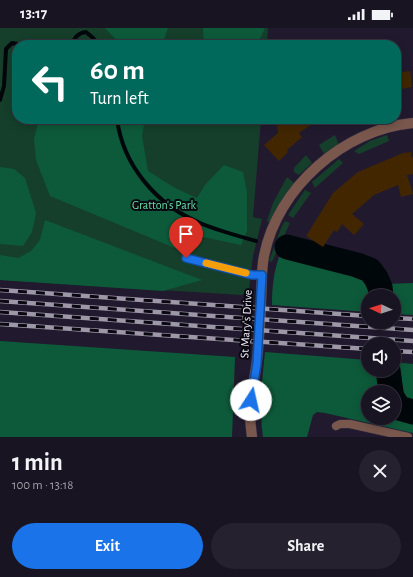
<!DOCTYPE html>
<meta charset="utf-8">
<style>
:root{--surface:#191422;--page:#26212f;--text:#f1f3f6;--muted:#9f9ea5;--line:#373340;--accent:#1a73e8}
body{margin:0;font-family:"Alegreya Sans",sans-serif;background:var(--page);color:var(--text);height:100vh;display:flex;flex-direction:column;font-size:15px;white-space:nowrap}
*{box-sizing:border-box;margin:0}
p{font-size:13px;color:var(--muted)}
.icon{flex:none;width:22px;height:22px;fill:none;stroke:currentColor;stroke-width:2;stroke-linecap:round;stroke-linejoin:round}
.map{position:relative;height:409px;overflow:hidden}
.panel{display:flex;flex-direction:column;background:var(--surface);flex:1}
.panel>*{flex:none}
.top-card{position:absolute;left:12px;top:12px;width:389px;height:84px;border-radius:16px;box-shadow:0 2px 10px #0003,0 0 0 1px var(--line);background:#00695c;color:#fff;overflow:hidden}
.needle{width:26px;rotate:274deg}
.buttons{position:absolute;left:361px;top:261px;display:grid;gap:8px}
.buttons a{display:grid;place-items:center;width:40px;height:40px;border-radius:50%;background:var(--surface);box-shadow:0 2px 10px #0003,0 0 0 1px var(--line);font-size:20px}
.pin{position:absolute;display:grid;place-items:center;width:34px;height:34px;color:#fff;margin:-41px -17px;border-radius:50% 50% 50% 0;rotate:-45deg;box-shadow:0 0 4px #0007}
.pin .icon{rotate:45deg}
.me{position:absolute;width:44px;margin:-22px;rotate:10deg;stroke-linejoin:round;filter:drop-shadow(0 0 3px #0008)}
.turn{display:flex;align-items:center;gap:14px;height:84px;padding:0 12px;font-size:18px}
.turn .icon{width:52px;height:52px;stroke-width:2.5}
.turn b{display:block;font-size:28px;line-height:34px}
.round{display:grid;place-items:center;flex:none;width:42px;height:42px;border-radius:21px;background:var(--page)}
.summary{display:flex;align-items:center;justify-content:space-between;height:68px;padding:0 12px}
h1{font-size:24px;font-weight:600;line-height:30px}
.action{display:flex;gap:8px;margin-top:auto;padding:8px 12px}
.action a{flex:1;height:46px;border-radius:24px;background:var(--accent);color:#fff;font-size:16px;font-weight:600;line-height:46px;text-align:center}
.action a+a{background:var(--page);color:var(--text)}
.status{display:flex;justify-content:space-between;align-items:center;height:28px;padding:0 20px;background:var(--surface);direction:ltr}
.status svg{height:11px;fill:currentColor}
.map>svg:first-child{display:block}
.green{fill:#153f2a}
.forest{fill:#0d5a3a;fill-rule:evenodd}
.lines{fill:none;stroke-linecap:round;stroke-linejoin:round}
.stream{stroke:#00070a;stroke-width:4}
.river{stroke:#00070a;stroke-width:25}
.building{fill:#412600}
.lane-casing{stroke:#3a3447;stroke-width:9}
.street-casing{stroke:#3a3447;stroke-width:11}
.lane{stroke:#79574c;stroke-width:8}
.street{stroke:#79574c;stroke-width:10}
.rail-casing{stroke:#9d97a8;stroke-width:4.5}
.rail{stroke:#09070f;stroke-width:3;stroke-dasharray:9;stroke-linecap:butt}
.route-casing{stroke:#114b97;stroke-width:10}
.route{stroke:#1a73e8;stroke-width:7}
.slow{stroke:#f59e0b;stroke-width:7}
.labels{text-anchor:middle;stroke-width:4;stroke-linejoin:round;paint-order:stroke}
.park-label{font-size:12px;fill:#65e0a4;stroke:#09070f}
.street-label{font-size:12px;fill:#f3effd;stroke:#09070f}
</style>
<div class="status"><b>13:17</b><svg viewBox="0 0 49 12"><path d="M0 12V9h3v3zM5 12V6h3v6zM10 12V3h3v9zM15 12V0h3v12zM26 1h20v11H26zM47 4h2v5h-2z"/></svg></div>
<div class="map">
<svg width="413" height="409" viewBox="0 0 413 409">
<rect width="100%" height="100%" fill="#211a2e"/>
<g class="green">
<polygon points="0,0 268,0 267,17 17,17 17,91 261,91 253,189 262,191 253,228 249,261 242,267 0,252"/>
<polygon points="335,107 339,117 324,126 319,117"/>
<polygon points="387,107 389,113 359,126 354,123 370,113"/>
<polygon points="306,127 312,135 299,147 294,144 294,140"/>
<polygon points="339,131 343,135 315,160 312,154"/>
<polygon points="287,149 294,155 294,157 277,180 270,195 267,193 273,175"/>
<polygon points="305,162 311,165 293,190 288,187"/>
<polygon points="285,193 290,195 272,234 269,233 281,200"/>
</g>
<g class="forest">
<polygon points="105,0 168,0 162,17 121,17"/>
<polygon points="203,0 265,0 257,17 204,17"/>
<polygon points="39,91 145,91 142,108 148,143 175,160 197,170 205,157 224,137 243,144 247,165 247,203 241,217 184,205 182,223 50,168 36,132 34,111"/>
<polygon points="0,139 14,141 25,150 36,185 32,204 23,218 0,216"/>
<polygon points="45,192 202,252 163,263 0,252 0,227 19,230 32,222 40,212"/>
<path d="M285,214L357,232C368,236 371,240 382,240L387,256L413,255V287L394,286V268H368V284L272,277C272,253 275,236 285,214Z"/>
<polygon points="0,313 235,329 232,409 0,409"/>
<path d="M265,324L368,332V342H394V334L413,336V405L325,385L317,384L313,387L307,409H263C259,380 262,352 265,324ZM368,364H394V390H368Z"/>
</g>
<g class="lines">
<g class="stream">
<path d="M71,17C75,10 77,5 86,4L93,10L98,17"/>
<polyline points="0,72 4,58 6,21 12,15 23,17"/>
<path d="M117,91C123,138 157,177 200,195C216,202 238,208 256,213"/>
</g>
<g class="river">
<polyline points="287,219 357,237 370,242 376,250 380,259 381,268"/>
<polyline points="388,342 391,364"/>
<polyline points="394,372 399,380 413,384"/>
</g>
</g>
<g class="building">
<polygon points="410,43 412,59 396,62 396,45"/>
<polygon points="280,94 315,94 299,105 302,109 287,122 288,124 279,133 264,117 278,105 277,98"/>
<polygon points="411,124 411,129 413,129 413,146 407,147 413,166 401,169 398,157 374,167 352,186 364,196 354,207 342,196 337,204 334,202 323,219 306,208 333,165 358,144 403,125"/>
</g>
<g class="lines">
<g class="lane-casing">
<g id="lane">
<polyline points="186,230 252,247 262,247"/>
<polyline points="336,398 340,396 350,396 408,409"/>
</g>
</g>
<g class="street-casing">
<path id="street" d="M252,409C250,395 249,381 251,367C254,352 257,337 258,322C259,306 261,289 261,273C262,258 261,243 264,228C277,160 344,101 413,95"/>
</g>
<use href="#lane" class="lane"/>
<use href="#street" class="street"/>
<g class="rail-casing">
<g id="rail">
<polyline points="0,262 368,288"/>
<polyline points="0,273 413,302"/>
<polyline points="0,284 413,313"/>
<polyline points="394,290 413,291"/>
<polyline points="0,296 368,321"/>
<polyline points="394,323 413,324"/>
</g>
</g>
<use href="#rail" class="rail"/>
</g>
<g class="lines">
<g class="route-casing">
<polyline id="route" points="186,230 252,247 262,247 257,335 251,372"/>
</g>
<use href="#route" class="route"/>
<polyline class="slow" points="206,235 246,245"/>
</g>
<g class="labels">
<g class="park-label">
<text x="164" y="181">Gratton's Park</text>
</g>
<g class="street-label">
<text transform="translate(246 296) rotate(-87)" y="4">St Mary's Drive</text>
</g>
</g>
</svg>
<div class="buttons">
<a><svg class="needle" viewBox="-14 -14 28 28"><path d="M0-13l5 13h-10z" fill="#e53935"/><path d="M0 13l5-13h-10z" fill="#9f9ea5"/></svg></a>
<a><svg class="icon" aria-label="sound" viewBox="0 0 24 24"><path d="M4 9h4l5-4v14l-5-4H4zM17 9q2 3 0 6"/></svg></a>
<a><svg class="icon" aria-label="layers" viewBox="0 0 24 24"><path d="M12 4l9 5-9 5-9-5zM3 14l9 5 9-5"/></svg></a>
</div>
<div class="pin" style="left:186px;top:230px;background:#d93025"><svg class="icon" aria-label="arrive" viewBox="0 0 24 24"><path d="M6 21V4h12l-3 4 3 4H6"/></svg></div>
<svg class="me" style="left:251px;top:372px" viewBox="-20 -20 40 40"><circle r="19" fill="#fff"/><path d="M0-13L10 11 0 6-10 11z" fill="#1a73e8"/></svg>
<div class="top-card">
<div class="turn"><svg class="icon" aria-label="left" viewBox="0 0 24 24"><path d="M17 20v-9H6M10 6l-5 5 5 5"/></svg><div><b>60 m</b>Turn left</div></div>
</div>
</div>
<section class="panel">
<div class="summary"><div><h1>1 min</h1><p>100 m · 13:18</p></div><a class="round"><svg class="icon" aria-label="close" viewBox="0 0 24 24"><path d="M6 6l12 12M18 6L6 18"/></svg></a></div>
<div class="action"><a>Exit</a><a>Share</a></div>
</section>
